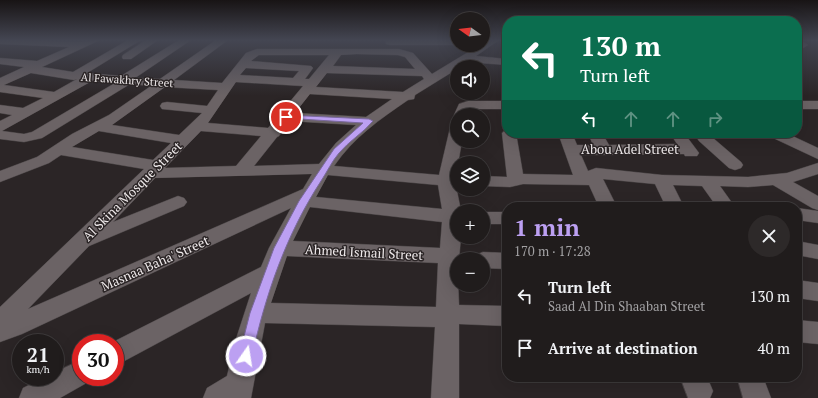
<!DOCTYPE html>
<meta charset="utf-8">
<style>
:root{--surface:#201c1c;--page:#2d2929;--text:#f1f3f6;--muted:#a2a1a3;--line:#3d3a3b;--accent:#bca0f2}
body{margin:0;font-family:"PT Serif",serif;background:var(--page);color:var(--text);height:100vh;display:flex;flex-direction:column;font-size:15px;white-space:nowrap}
*{box-sizing:border-box;margin:0}
p{font-size:13px;color:var(--muted)}
.icon{flex:none;width:22px;height:22px;fill:none;stroke:currentColor;stroke-width:2;stroke-linecap:round;stroke-linejoin:round}
.map{position:relative;flex:1;overflow:hidden}
.panel{position:absolute;left:502px;top:202px;width:300px;height:180px;display:flex;flex-direction:column;background:var(--surface);border-radius:16px;box-shadow:0 4px 16px #0002,0 0 0 1px var(--line)}
.panel>*{flex:none}
.top-card{position:absolute;left:502px;top:16px;width:300px;height:122px;border-radius:16px;box-shadow:0 4px 16px #0002,0 0 0 1px var(--line);background:#0b6e4f;color:#fff;overflow:hidden}
.needle{width:26px;rotate:284deg}
.tools{position:absolute;left:450px;top:12px;display:grid;gap:8px}
.tools a{display:grid;place-items:center;width:40px;height:40px;border-radius:50%;background:var(--surface);box-shadow:0 4px 16px #0002,0 0 0 1px var(--line);font-size:20px}
.speed{position:absolute;left:12px;top:334px;display:flex;gap:8px;font-size:20px;font-weight:700;text-align:center}
.speed>*{display:grid;place-content:center;width:52px;height:52px;border-radius:50%;background:var(--surface);box-shadow:0 4px 16px #0002,0 0 0 1px var(--line);line-height:1}
.speed small{font-size:10px;font-weight:400}
.speed .limit{border:6px solid #d22;background:#fff;color:#111}
.pin{position:absolute;display:grid;place-items:center;width:34px;height:34px;color:#fff;margin:-17px;border:2px solid #fff;border-radius:50%;box-shadow:0 1px 4px #0007}
.me{position:absolute;width:44px;margin:-22px;rotate:13deg;stroke-linejoin:round;filter:drop-shadow(0 0 3px #0008)}
.turn{display:flex;align-items:center;gap:14px;height:84px;padding:0 12px;font-size:18px}
.turn .icon{width:52px;height:52px;stroke-width:2.5}
.turn b{display:block;font-size:28px;line-height:34px}
.lanes{display:flex;align-items:center;height:38px;padding:0 12px;background:#0003;justify-content:center;gap:20px;direction:ltr}
.lanes .off{opacity:.35}
.round{display:grid;place-items:center;flex:none;width:42px;height:42px;border-radius:21px;background:var(--page)}
.head{display:flex;align-items:center;justify-content:space-between;height:68px;padding:0 12px}
h1{font-size:24px;font-weight:700;line-height:30px;color:var(--accent)}
ul{padding:0;list-style:none}
li{display:flex;align-items:center;gap:12px;height:52px;padding:0 12px}
li div{flex:1}
li b{display:block;font-size:15px}
li em{font-style:normal}
.map>svg:first-child{display:block}
.lines{fill:none;stroke-linecap:round;stroke-linejoin:round}
.minor-casing{stroke:#484344;stroke-width:1}
.minor{fill:#6b6365;fill-rule:evenodd}
.route{fill:#bca0f2;stroke:#7a689d}
.labels{text-anchor:middle;stroke-width:3;stroke-linejoin:round;paint-order:stroke}
.far-street-label{font-size:11px;fill:#eee9ea;stroke:#2b2526}
.street-label{font-size:13px;fill:#eee9ea;stroke:#2b2526}
</style>
<div class="map">
<svg width="818" height="398" viewBox="0 0 818 398">
<rect width="100%" height="100%" fill="#2b2526"/>
<g class="lines">
<g class="minor-casing">
<g id="minor">
<path d="M0,40L82,42L100,40L42,67L73,72L128,40H141L87,73L121,76L179,40H191L135,78L160,79L216,40H228L174,80L222,83L246,53L257,49H399L413,53L432,74L480,45H483V43L487,40H499L476,56L507,59V65L467,62L457,67V69L415,95L414,99L408,100C380,119 353,138 334,166L439,175L450,128L452,125L457,124V141H462L455,181L461,211H457V237H461L459,259H457L459,305L507,306V326L459,324V398H431L435,327L265,323L251,398H203L207,388L227,376L235,342L251,293L115,366V343H111L261,267L269,248L291,208L22,334L0,342V307L144,169L61,155L49,163L0,182V171L37,157L72,134L109,115L151,86L130,84L42,138L24,142L0,139V121L12,115L0,113V105L23,108L43,98L0,92V78L24,67L0,64V58L37,61L69,47L0,44ZM357,54L398,55L405,57L415,69L333,66L341,55ZM259,55H329L309,79H305L313,68L311,66L251,61ZM246,68L299,71L293,78L240,75ZM31,73L74,80L77,79L54,92L4,85ZM327,73L422,76L424,79L403,92L316,87ZM92,81L115,83L32,132L24,134L2,131ZM236,82L303,86L268,128L208,123ZM165,87L218,90L207,106L167,102L162,103L160,106L162,109L202,113L179,135L112,125ZM310,94L392,99L366,117L295,113ZM289,121L356,125L336,143L319,164L254,166L277,137L279,136ZM99,131L171,143L153,160L72,147ZM201,131L261,136L236,166L165,168ZM312,174L303,189L28,309L89,246L184,206L187,202L184,198L178,196L113,222L155,178ZM328,175L438,185L442,209L316,197ZM310,207L442,222L440,248L293,241ZM287,256L438,263L436,307L271,303Z"/>
<polygon points="146,40 158,40 131,59 123,59 122,57 123,55"/>
<polygon points="386,40 457,40 457,45 390,45 386,44"/>
<polygon points="797,40 801,40 808,45 803,48 797,46"/>
<polygon points="468,101 507,101 507,109 470,109 468,115 457,115 456,118 454,115 459,104"/>
<rect x="797" y="101" width="21" height="8"/>
<polygon points="507,129 507,133 516,133 523,174 573,175 558,133 572,133 577,145 593,145 588,133 602,133 609,145 677,144 670,133 684,133 699,153 697,156 685,156 684,154 581,155 588,171 596,168 662,175 748,177 787,173 818,163 818,174 793,182 818,196 818,210 812,208 773,185 748,187 720,186 735,207 717,207 702,186 673,185 684,207 666,207 655,184 603,179 617,207 599,207 589,185 523,184 510,187 483,186 483,176 507,177 502,133"/>
<polygon points="699,133 721,133 719,136 713,138 741,162 743,165 741,168 735,170 729,168 699,141 697,138"/>
<polygon points="767,133 786,133 818,148 818,159 769,136"/>
<polygon points="797,208 818,211 818,223 797,220"/>
<rect x="483" y="212" width="24" height="12"/>
<polygon points="797,241 818,245 818,259 797,255"/>
<polygon points="483,252 507,253 507,269 483,268 483,259 473,259 476,255"/>
<polygon points="797,280 818,283 818,301 797,298"/>
<polygon points="797,320 818,322 818,344 797,342"/>
<polygon points="81,360 81,377 92,377 90,381 60,398 19,398 23,388 45,377 55,377 55,372"/>
<polygon points="680,377 707,377 713,391 710,398 688,398"/>
<polygon points="737,377 763,377 771,398 743,398"/>
</g>
</g>
<use href="#minor" class="minor"/>
</g>
<linearGradient id="sky" x2="0" y2="1"><stop stop-color="#181415"/><stop offset="0.42" stop-color="#444652"/><stop offset="1" stop-color="#444652" stop-opacity="0"/></linearGradient>
<rect width="818" height="96" fill="url(#sky)"/>
<path class="route" d="M286,115L369,119L373,121C363,133 349,141 339,153C332,161 327,172 321,181C286,235 266,293 252,356L250,360L246,362L241,360L239,356L250,313L274,248L299,201L334,149L363,123L284,118V116Z"/>
<g class="labels">
<g class="far-street-label">
<text transform="translate(127 80) rotate(4)" y="4">Al Fawakhry Street</text>
</g>
<g class="street-label">
<text x="630" y="154">Abou Adel Street</text>
<text transform="translate(132 191) rotate(-45)" y="5">Al Skina Mosque Street</text>
<text transform="translate(364 252) rotate(3)" y="5">Ahmed Ismail Street</text>
<text transform="translate(155 263) rotate(-24)" y="5">Masnaa Baha' Street</text>
</g>
</g>
</svg>
<div class="tools">
<a><svg class="needle" viewBox="-14 -14 28 28"><path d="M0-13l5 13h-10z" fill="#e53935"/><path d="M0 13l5-13h-10z" fill="#a2a1a3"/></svg></a>
<a><svg class="icon" aria-label="sound" viewBox="0 0 24 24"><path d="M4 9h4l5-4v14l-5-4H4zM17 9q2 3 0 6"/></svg></a>
<a><svg class="icon" aria-label="search" viewBox="0 0 24 24"><circle cx="10" cy="10" r="6"/><path d="M15 15l6 6"/></svg></a>
<a><svg class="icon" aria-label="layers" viewBox="0 0 24 24"><path d="M12 4l9 5-9 5-9-5zM3 14l9 5 9-5"/></svg></a>
<a>+</a>
<a>−</a>
</div>
<div class="speed"><div>21<small>km/h</small></div><div class="limit">30</div></div>
<div class="pin" style="left:286px;top:117px;background:#d93025"><svg class="icon" aria-label="arrive" viewBox="0 0 24 24"><path d="M6 21V4h12l-3 4 3 4H6"/></svg></div>
<svg class="me" style="left:246px;top:356px" viewBox="-20 -20 40 40"><circle r="17" fill="#bca0f2" stroke="#fff" stroke-width="3"/><path d="M0-11L8 9 0 5-8 9z" fill="#fff"/></svg>
<div class="top-card">
<div class="turn"><svg class="icon" aria-label="left" viewBox="0 0 24 24"><path d="M17 20v-9H6M10 6l-5 5 5 5"/></svg><div><b>130 m</b>Turn left</div></div>
<div class="lanes"><svg class="icon" aria-label="left" viewBox="0 0 24 24"><path d="M17 20v-9H6M10 6l-5 5 5 5"/></svg><svg class="icon off" aria-label="ahead" viewBox="0 0 24 24"><path d="M12 20V5M6 11l6-6 6 6"/></svg><svg class="icon off" aria-label="ahead" viewBox="0 0 24 24"><path d="M12 20V5M6 11l6-6 6 6"/></svg><svg class="icon off" aria-label="right" viewBox="0 0 24 24"><path d="M7 20v-9h11M14 6l5 5-5 5"/></svg></div>
</div>
<section class="panel">
<div class="head"><div><h1>1 min</h1><p>170 m · 17:28</p></div><a class="round"><svg class="icon" aria-label="close" viewBox="0 0 24 24"><path d="M6 6l12 12M18 6L6 18"/></svg></a></div>
<ul>
<li><svg class="icon" aria-label="left" viewBox="0 0 24 24"><path d="M17 20v-9H6M10 6l-5 5 5 5"/></svg><div><b>Turn left</b><p>Saad Al Din Shaaban Street</p></div><em>130 m</em></li>
<li><svg class="icon" aria-label="arrive" viewBox="0 0 24 24"><path d="M6 21V4h12l-3 4 3 4H6"/></svg><div><b>Arrive at destination</b></div><em>40 m</em></li>
</ul>
</section>
</div>
